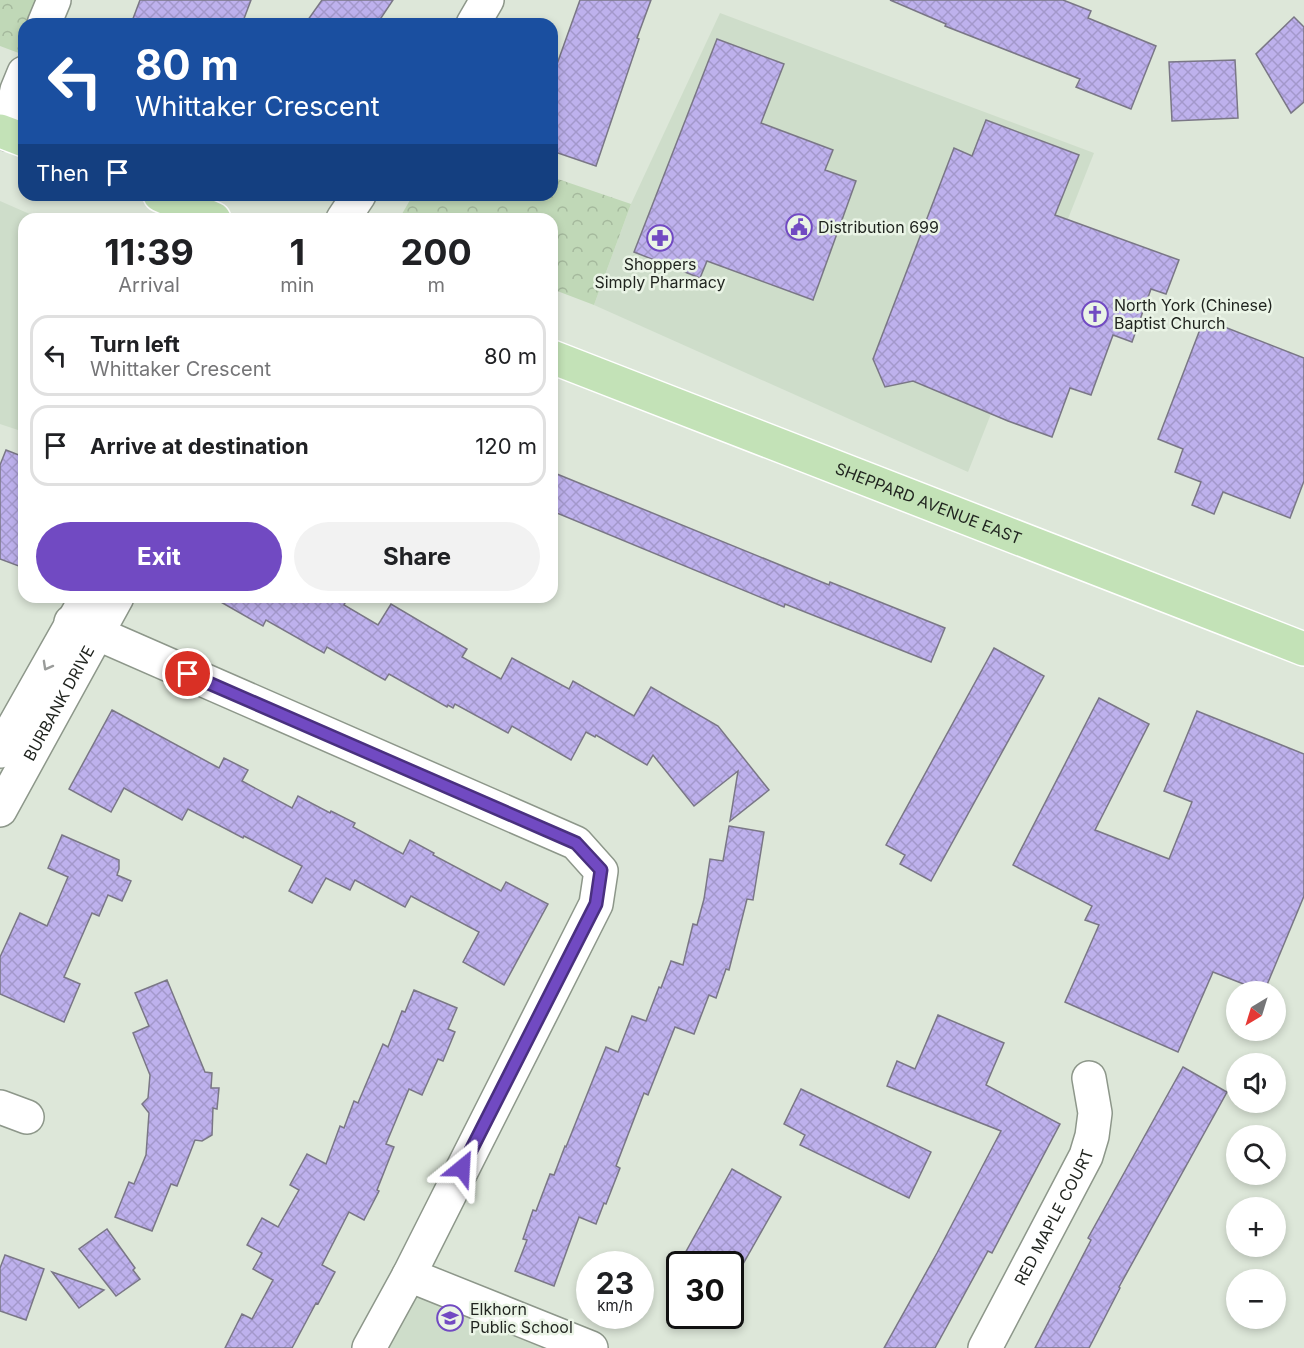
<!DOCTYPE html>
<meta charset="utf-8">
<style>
:root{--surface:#fff;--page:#f2f2f2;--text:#202124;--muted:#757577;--line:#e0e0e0;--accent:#714ac2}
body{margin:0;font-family:Inter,sans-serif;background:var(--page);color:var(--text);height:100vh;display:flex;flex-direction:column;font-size:22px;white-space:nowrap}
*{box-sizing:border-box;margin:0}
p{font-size:20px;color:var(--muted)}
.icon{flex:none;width:33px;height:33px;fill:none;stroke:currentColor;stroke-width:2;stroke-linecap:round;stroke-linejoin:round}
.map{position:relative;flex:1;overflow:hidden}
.side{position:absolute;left:18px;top:213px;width:540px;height:390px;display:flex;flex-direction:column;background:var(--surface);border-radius:18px;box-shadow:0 3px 9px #0003}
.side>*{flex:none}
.top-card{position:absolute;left:18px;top:18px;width:540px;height:183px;border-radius:18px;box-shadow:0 3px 9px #0003;background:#1a4fa0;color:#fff;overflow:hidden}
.needle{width:39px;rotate:218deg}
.tools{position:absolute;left:1226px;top:981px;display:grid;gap:12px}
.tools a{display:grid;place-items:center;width:60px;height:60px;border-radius:50%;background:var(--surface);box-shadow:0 3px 9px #0003;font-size:30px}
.speed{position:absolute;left:576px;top:1251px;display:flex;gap:12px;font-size:30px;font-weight:700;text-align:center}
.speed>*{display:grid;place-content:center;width:78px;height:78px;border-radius:50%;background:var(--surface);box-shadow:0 3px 9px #0003;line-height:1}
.speed small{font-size:15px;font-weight:400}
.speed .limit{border:3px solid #111;border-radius:9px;background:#fff;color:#111}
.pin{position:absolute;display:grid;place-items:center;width:51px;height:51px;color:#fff;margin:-26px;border:3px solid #fff;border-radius:50%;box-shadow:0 2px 6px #0007}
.me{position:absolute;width:66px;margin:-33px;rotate:27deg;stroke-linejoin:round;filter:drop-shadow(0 0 4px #0008)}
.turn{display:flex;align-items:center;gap:21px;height:126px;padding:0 18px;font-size:27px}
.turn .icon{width:78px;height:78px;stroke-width:2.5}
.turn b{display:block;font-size:42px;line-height:51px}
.then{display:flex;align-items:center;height:57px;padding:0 18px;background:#0003;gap:12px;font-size:22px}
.eta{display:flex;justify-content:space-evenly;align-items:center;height:102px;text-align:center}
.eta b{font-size:36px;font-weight:700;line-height:42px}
.cta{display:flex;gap:12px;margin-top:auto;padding:12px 18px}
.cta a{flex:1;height:69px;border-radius:36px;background:var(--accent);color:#fff;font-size:24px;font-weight:700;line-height:69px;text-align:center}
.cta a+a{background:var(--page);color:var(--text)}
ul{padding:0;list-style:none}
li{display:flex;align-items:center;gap:18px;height:81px;margin:0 12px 9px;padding:0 6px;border:3px solid var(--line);border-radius:18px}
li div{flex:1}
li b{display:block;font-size:22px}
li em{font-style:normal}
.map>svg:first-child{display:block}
.built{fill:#ceddca}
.forest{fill:url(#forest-crowns)}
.building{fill:url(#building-cross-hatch);stroke:#7a7786;stroke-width:1.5}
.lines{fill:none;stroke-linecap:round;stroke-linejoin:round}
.minor-casing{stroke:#8d978a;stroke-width:36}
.major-casing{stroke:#fff;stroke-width:36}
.minor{stroke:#fff;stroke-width:33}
.major{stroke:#c3e2b7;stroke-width:33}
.oneway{stroke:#9a9c9a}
.route-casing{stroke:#49307e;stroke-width:15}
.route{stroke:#714ac2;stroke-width:10}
.labels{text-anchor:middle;stroke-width:5;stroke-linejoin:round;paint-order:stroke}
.poi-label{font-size:16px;fill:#1f231e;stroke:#eaf4e6;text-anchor:start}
.street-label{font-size:16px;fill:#1f231e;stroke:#eaf4e6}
</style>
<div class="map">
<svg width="1304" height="1348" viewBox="0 0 1304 1348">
<defs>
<pattern id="forest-crowns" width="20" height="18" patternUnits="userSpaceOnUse" patternTransform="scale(1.5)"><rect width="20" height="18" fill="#c0d8b7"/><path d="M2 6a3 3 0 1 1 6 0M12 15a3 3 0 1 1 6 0" fill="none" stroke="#a5b99d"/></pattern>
<pattern id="building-cross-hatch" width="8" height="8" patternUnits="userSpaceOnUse" patternTransform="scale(1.5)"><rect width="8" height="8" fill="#beb1ed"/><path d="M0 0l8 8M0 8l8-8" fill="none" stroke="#a398cb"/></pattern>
</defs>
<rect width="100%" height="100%" fill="#dde7d9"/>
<g class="built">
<polygon points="720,13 1094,153 968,472 594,305 631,204"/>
<polygon points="0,201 41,219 24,219 24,432 0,424"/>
<polygon points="409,1275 591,1348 369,1348"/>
</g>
<g class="forest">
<polygon points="0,0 51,0 41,24 24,24 24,55 0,46"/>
<polygon points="552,177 631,204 594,305 552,289 552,219 399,219 413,195 552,195"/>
</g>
<g class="building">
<polygon points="140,0 251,0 242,24 131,24"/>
<polygon points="322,0 393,0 377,24 305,24"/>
<polygon points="580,0 651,0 637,38 639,39 596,166 552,151 552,78"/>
<polygon points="890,0 1063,0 1091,11 1088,18 1156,46 1131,109 1076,87 1080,79 945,26 946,24"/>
<polygon points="1294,17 1304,27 1304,102 1291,113 1256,54"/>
<polygon points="717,39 784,64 761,123 833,150 825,170 856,181 813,300 707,261 700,278 634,252"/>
<polygon points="1235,60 1238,118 1172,121 1169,62"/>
<polygon points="986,120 1079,155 1055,215 1179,260 1166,294 1151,289 1132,342 1113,335 1091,395 1070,388 1052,437 1008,421 913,381 885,387 873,359 954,148 972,156"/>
<polygon points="1204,319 1304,358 1304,481 1290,518 1223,492 1214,514 1192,505 1201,482 1175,472 1183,449 1158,439"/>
<polygon points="6,450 24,457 24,568 0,559 0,465"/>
<polygon points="552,472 829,585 830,582 945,628 931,662 785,604 784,607 552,511"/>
<polygon points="212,597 348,597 344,605 378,625 391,604 467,649 462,657 501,679 512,658 569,689 573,681 634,716 651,687 718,726 769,790 730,821 738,771 694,806 653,755 647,765 596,735 595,737 586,732 571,760 512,726 508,733 455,704 453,708 448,705 447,707 389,674 385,680 327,647 324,653 266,620 263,626"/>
<polygon points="994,648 1044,676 931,881 900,864 905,855 886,845"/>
<polygon points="1099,698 1149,724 1095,830 1169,859 1192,802 1164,791 1197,711 1304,754 1304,896 1264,992 1213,972 1178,1052 1065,1002 1099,925 1085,920 1092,906 1013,865"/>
<polygon points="112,710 219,768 224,758 248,770 242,781 292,808 298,796 330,813 331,811 355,823 353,827 403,854 410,840 434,853 433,855 501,891 506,882 548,904 504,985 463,962 479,932 411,896 405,907 355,880 350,890 326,878 312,903 289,891 302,866 244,836 243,838 188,809 182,820 124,788 111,812 69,789"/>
<polygon points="729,826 764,832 753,900 747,899 729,970 726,969 716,998 709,995 694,1034 675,1027 648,1095 644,1093 616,1166 620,1168 606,1204 604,1203 596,1224 579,1217 554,1286 515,1271 527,1240 523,1239 533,1210 536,1211 550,1174 554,1175 565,1146 566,1147 606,1047 618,1052 632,1016 646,1021 659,987 661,988 671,961 683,965 693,924 697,925 704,899 710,859 723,861"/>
<polygon points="62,835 119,860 119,869 117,875 131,881 122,901 108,895 99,916 92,913 64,977 80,984 64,1022 0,994 0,957 20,913 47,926 68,877 48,868"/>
<polygon points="167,980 205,1072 212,1073 211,1088 219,1088 217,1109 213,1108 212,1135 202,1141 195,1140 177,1186 171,1184 152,1231 115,1217 129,1182 134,1184 146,1155 149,1113 142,1104 148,1098 150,1075 133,1033 149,1026 135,993"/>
<polygon points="414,990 457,1008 448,1029 455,1032 443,1061 438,1059 422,1095 409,1089 386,1144 394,1147 377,1190 379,1191 364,1220 349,1212 322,1265 335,1272 318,1304 316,1303 292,1348 225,1348 242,1314 252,1319 273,1280 253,1269 262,1253 247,1245 262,1218 278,1227 299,1190 290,1185 307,1154 326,1164 340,1126 344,1128 354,1101 358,1103 383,1044 388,1047 402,1011 405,1012"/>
<polygon points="938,1015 1004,1043 986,1085 1060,1124 992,1253 988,1251 935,1348 884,1348 937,1253 1001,1131 887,1086 897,1061 915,1069"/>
<polygon points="1183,1067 1227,1092 1119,1287 1120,1288 1089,1348 1035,1348 1091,1240 1088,1238"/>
<polygon points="801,1089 931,1152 909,1198 800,1145 805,1135 784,1124"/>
<polygon points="732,1169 781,1197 743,1264 679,1264"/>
<polygon points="107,1229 135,1268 133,1270 140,1279 116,1296 79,1249"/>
<polygon points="5,1255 44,1269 26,1320 0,1311 0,1268"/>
<polygon points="52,1272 104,1290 79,1308"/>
</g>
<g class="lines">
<g class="minor-casing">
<g id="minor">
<polyline points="44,24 54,0"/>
<polyline points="473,24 487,0"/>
<polyline points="8,134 17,90 24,73"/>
<polyline points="343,219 359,195"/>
<polyline points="71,622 576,843 601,871 596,904 409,1275 369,1348"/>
<polyline points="0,751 87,597"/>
<path id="s1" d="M0,810L117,597"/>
<polyline points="0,1107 27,1117"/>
<polyline points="409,1275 591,1348"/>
<path id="s2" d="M985,1348L1086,1156L1092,1136L1095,1113L1089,1078"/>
</g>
</g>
<g class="major-casing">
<g id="major">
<polyline points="0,131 24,140"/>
<polyline points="160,195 214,219"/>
<path id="s3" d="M552,357L1304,649"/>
</g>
</g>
<use href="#minor" class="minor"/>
<use href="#major" class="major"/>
</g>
<defs><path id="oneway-chevron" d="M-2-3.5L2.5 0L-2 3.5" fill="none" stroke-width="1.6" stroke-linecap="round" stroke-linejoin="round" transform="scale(1.5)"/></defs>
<use class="oneway" href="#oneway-chevron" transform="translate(47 666) rotate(119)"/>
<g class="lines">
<g class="route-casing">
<polyline id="route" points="188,674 576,843 601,870 596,904 462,1168"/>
</g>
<use href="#route" class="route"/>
</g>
<defs>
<g id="civic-ring" transform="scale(1.35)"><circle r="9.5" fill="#eaf4e6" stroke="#714ac2" stroke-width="1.5"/><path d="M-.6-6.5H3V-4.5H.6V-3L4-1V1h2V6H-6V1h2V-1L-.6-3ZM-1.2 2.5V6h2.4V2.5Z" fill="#714ac2"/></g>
<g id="pharmacy-ring" transform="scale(1.35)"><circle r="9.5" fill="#eaf4e6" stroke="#714ac2" stroke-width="1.5"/><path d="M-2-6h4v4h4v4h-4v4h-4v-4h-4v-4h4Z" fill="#714ac2"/></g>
<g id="church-ring" transform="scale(1.35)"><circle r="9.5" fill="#eaf4e6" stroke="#714ac2" stroke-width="1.5"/><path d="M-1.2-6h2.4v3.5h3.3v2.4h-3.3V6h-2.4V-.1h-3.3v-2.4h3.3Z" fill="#714ac2"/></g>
<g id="school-ring" transform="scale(1.35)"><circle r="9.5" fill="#eaf4e6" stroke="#714ac2" stroke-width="1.5"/><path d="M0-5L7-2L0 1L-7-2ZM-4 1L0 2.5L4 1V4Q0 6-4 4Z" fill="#714ac2"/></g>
</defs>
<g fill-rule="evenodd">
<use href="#civic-ring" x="799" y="227"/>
<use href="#pharmacy-ring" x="660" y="238"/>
<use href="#church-ring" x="1095" y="314"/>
<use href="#school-ring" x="450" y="1318"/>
</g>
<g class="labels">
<g class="poi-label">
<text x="818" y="233">Distribution 699</text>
<text x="660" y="270" text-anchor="middle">Shoppers<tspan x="660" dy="18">Simply Pharmacy</tspan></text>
<text x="1114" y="311">North York (Chinese)<tspan x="1114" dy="18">Baptist Church</tspan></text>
<text x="470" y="1315">Elkhorn<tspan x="470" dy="18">Public School</tspan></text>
</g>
<g class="street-label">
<text dy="6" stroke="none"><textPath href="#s3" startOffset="404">SHEPPARD AVENUE EAST</textPath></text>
<text dy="6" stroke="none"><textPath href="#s1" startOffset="122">BURBANK DRIVE</textPath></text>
<text dy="6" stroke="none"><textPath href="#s2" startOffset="148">RED MAPLE COURT</textPath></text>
</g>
</g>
</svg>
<div class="tools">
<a><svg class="needle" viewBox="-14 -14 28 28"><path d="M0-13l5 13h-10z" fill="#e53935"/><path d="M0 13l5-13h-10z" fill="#757577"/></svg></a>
<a><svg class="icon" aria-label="sound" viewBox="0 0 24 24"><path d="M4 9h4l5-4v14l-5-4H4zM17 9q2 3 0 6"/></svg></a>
<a><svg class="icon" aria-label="search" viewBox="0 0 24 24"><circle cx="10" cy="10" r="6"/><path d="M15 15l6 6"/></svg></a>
<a>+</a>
<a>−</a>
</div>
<div class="speed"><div>23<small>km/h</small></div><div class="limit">30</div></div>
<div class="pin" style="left:188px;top:674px;background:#d93025"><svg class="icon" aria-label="arrive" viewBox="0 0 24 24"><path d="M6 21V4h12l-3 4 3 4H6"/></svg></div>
<svg class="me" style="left:462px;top:1168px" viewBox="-20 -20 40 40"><path d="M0-17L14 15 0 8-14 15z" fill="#714ac2" stroke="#fff" stroke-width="4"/></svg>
<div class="top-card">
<div class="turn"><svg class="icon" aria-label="left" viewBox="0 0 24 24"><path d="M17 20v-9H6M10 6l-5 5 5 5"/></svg><div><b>80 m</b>Whittaker Crescent</div></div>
<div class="then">Then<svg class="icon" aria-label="arrive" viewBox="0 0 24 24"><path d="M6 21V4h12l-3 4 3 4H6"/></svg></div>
</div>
<section class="side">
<div class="eta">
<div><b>11:39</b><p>Arrival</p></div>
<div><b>1</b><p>min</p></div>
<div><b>200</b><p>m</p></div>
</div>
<ul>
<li><svg class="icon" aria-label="left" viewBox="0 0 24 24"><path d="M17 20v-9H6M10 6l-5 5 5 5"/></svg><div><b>Turn left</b><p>Whittaker Crescent</p></div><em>80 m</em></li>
<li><svg class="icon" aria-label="arrive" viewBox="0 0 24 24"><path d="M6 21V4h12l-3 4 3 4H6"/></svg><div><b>Arrive at destination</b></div><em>120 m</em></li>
</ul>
<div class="cta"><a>Exit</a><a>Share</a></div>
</section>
</div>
